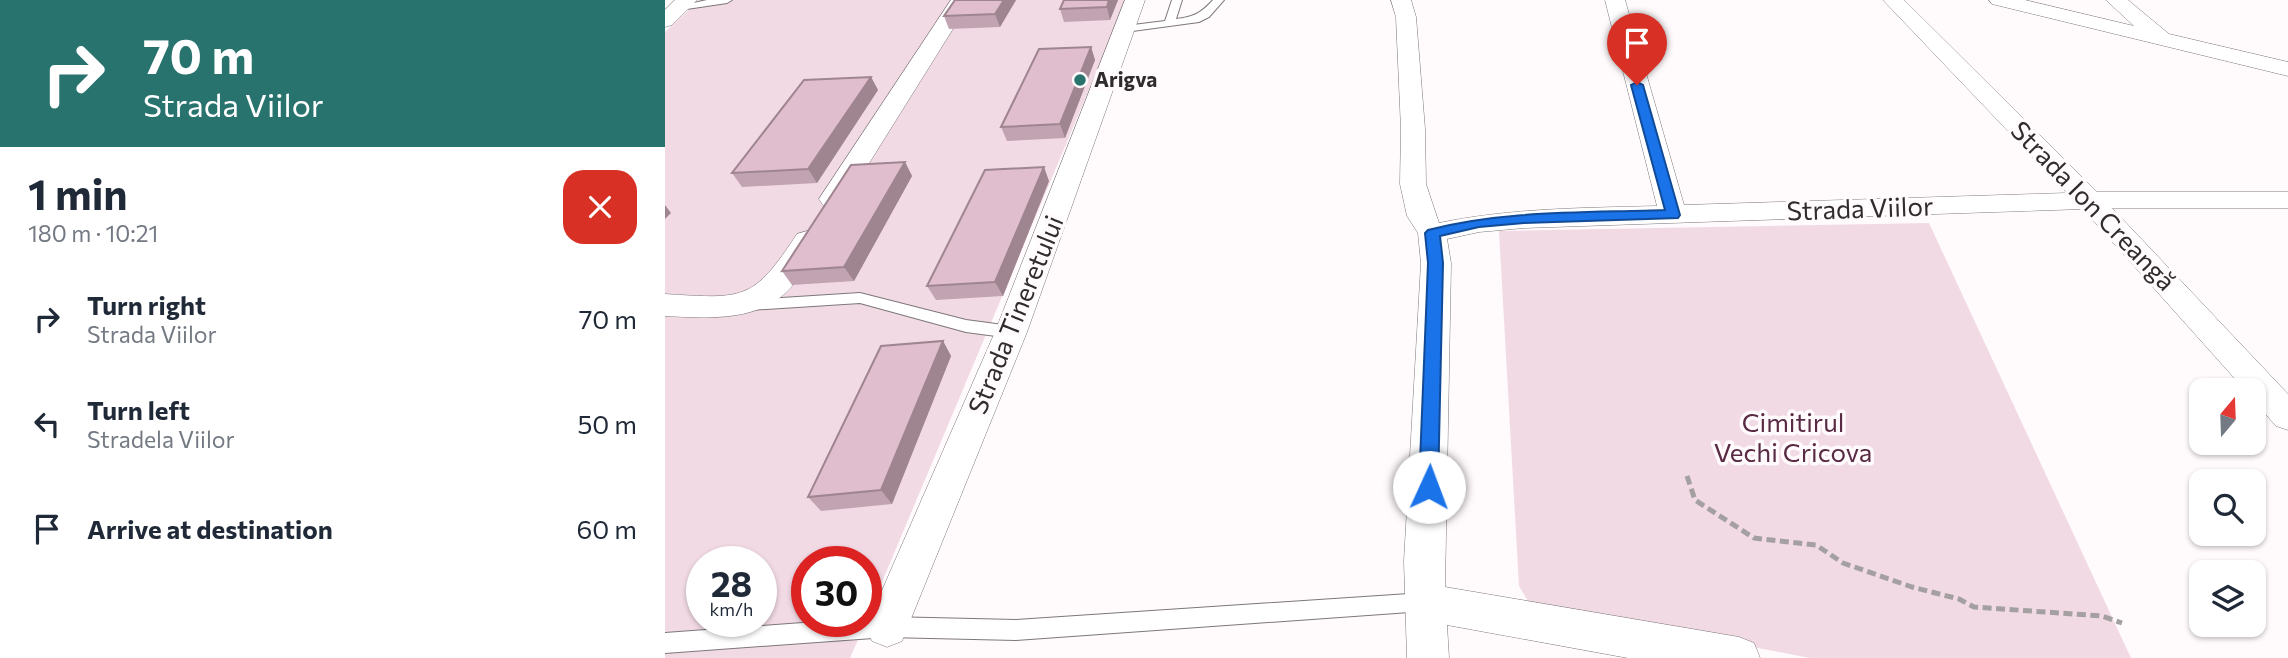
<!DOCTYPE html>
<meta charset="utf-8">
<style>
:root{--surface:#fff;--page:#f6f6f7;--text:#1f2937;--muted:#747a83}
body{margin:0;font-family:Commissioner,sans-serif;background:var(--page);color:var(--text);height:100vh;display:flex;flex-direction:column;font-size:26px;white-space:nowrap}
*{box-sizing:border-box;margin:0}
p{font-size:23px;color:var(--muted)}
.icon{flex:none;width:38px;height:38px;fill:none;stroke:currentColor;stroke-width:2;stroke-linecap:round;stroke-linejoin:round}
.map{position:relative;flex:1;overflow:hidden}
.side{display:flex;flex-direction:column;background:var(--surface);width:665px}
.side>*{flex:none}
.hud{background:#29736f;color:#fff;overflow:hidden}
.needle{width:46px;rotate:19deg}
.tools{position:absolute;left:1524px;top:378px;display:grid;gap:14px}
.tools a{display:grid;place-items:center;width:77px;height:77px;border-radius:14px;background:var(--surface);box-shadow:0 2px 5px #0004;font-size:35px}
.speed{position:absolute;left:21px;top:546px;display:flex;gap:14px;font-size:35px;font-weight:700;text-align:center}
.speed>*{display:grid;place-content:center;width:91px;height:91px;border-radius:50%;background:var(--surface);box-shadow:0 2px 5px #0004;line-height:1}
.speed small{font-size:18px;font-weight:400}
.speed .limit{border:10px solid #d22;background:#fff;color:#111}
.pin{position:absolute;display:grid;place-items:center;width:60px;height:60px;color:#fff;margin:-72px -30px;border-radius:50% 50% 50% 0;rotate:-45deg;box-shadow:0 0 7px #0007}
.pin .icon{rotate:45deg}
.me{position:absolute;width:77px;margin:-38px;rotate:2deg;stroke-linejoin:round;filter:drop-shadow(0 0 5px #0008)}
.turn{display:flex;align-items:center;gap:24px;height:147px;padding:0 28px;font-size:32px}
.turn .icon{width:91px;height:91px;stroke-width:2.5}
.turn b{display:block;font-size:49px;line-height:60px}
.round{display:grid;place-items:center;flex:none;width:74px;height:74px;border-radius:21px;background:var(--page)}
.overview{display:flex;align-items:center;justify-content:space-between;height:119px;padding:0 28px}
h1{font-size:42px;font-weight:700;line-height:52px}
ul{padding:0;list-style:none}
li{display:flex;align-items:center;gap:21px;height:105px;padding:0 28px}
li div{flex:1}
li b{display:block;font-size:26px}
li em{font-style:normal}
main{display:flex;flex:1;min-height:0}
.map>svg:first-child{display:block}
.green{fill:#f2dae5;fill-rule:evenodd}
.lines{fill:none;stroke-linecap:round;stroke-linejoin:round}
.lane-casing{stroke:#7d7779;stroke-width:2}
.street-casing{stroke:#7d7779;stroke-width:1}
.path{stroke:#a4a0a2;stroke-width:5;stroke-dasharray:9 4.5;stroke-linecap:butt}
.lane{fill:#fff;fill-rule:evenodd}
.street{fill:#fff;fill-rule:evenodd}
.wall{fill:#c2a3b1}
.shaded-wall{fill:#9e8590}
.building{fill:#e1bece;stroke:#9e8590;stroke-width:2}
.route{fill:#1a73e8;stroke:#114b97;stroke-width:2}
.poi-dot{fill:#29736f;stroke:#fffafc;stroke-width:2.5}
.labels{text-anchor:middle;stroke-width:7;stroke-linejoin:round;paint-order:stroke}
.far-poi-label{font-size:21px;font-weight:bold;fill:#2f2c2d;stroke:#fffafc;text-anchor:start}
.street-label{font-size:26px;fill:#2f2c2d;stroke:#fffafc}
.park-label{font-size:26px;fill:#582a43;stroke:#fffafc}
</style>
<main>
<section class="side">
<div class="hud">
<div class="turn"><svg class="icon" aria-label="right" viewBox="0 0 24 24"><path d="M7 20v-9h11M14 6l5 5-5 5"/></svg><div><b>70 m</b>Strada Viilor</div></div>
</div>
<div class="overview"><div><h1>1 min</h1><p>180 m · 10:21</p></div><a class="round" style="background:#d93025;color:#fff"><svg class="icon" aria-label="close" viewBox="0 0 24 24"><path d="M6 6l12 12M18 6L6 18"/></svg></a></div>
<ul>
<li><svg class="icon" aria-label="right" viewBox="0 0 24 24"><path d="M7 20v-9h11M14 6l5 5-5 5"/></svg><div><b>Turn right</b><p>Strada Viilor</p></div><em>70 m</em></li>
<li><svg class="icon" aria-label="left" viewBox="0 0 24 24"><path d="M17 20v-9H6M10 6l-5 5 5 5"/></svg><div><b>Turn left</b><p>Stradela Viilor</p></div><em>50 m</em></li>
<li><svg class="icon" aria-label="arrive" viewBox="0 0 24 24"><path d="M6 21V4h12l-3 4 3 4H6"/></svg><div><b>Arrive at destination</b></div><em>60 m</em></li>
</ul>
</section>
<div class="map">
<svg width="1623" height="658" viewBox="0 0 1623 658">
<rect width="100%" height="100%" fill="#fffafc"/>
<g class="green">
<path d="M34,0H478L449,30L201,620V562H142V621H201L185,658H0V32ZM37,562H96V621H37Z"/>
<polygon points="1264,223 1466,658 1145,658 865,604 854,586 834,231"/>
</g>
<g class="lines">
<g class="lane-casing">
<g id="lane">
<polygon points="42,0 67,0 62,3 15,10 10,7"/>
<path d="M507,0H517L511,19C529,17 536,13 548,0H559L544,17L534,22L460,32L455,29L460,26L500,21Z"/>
<polygon points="195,293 301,320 346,326 354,332 346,338 301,332 195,303 84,310 76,305 84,300"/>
<polygon points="759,593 766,595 769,602 766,609 759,611 351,640 222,637 0,653 0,633 165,621 201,621 201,619 222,617 351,620"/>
</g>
</g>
<g class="street-casing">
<g id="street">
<polygon points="10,0 32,0 7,25 0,27 0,10"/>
<polygon points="286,0 306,0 178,205 168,207 158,205 154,199"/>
<polygon points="460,0 480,0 362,332 237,641 222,647 207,641 201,627 330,332"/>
<path d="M726,0H746L751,17L760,129L761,184L774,223C846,208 919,208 992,206L940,0H960L1019,205L1402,193L1218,0H1239L1432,192H1623V208H1447L1623,394V430L1611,426L1589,401V390H1580L1418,209L859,228L814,232L782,239L786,263L780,587L1074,637L1089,643L1095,658H963L782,625L784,658H742L739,561L756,263L753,233L742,216L735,184L736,129L731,17Z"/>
<polygon points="1324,0 1360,0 1469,26 1441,0 1463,0 1504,34 1623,62 1623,76 1327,4"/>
<path d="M142,231L152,234L156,240C147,255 139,272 127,286C96,323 43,318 0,316V294C79,299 88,301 132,234Z"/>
</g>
</g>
<polyline class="path" points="1022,476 1030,500 1089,538 1151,545 1178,563 1247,587 1294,599 1309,607 1437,616 1457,623"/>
<use href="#lane" class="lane"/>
<use href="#street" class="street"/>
</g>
<g class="wall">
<polygon points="290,0 351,0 335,27 284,29 279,16"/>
<polygon points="453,0 445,20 399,22 395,9"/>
<polygon points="426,47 430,60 400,138 342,141 336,127"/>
<polygon points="206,77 213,90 152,183 77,187 67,173"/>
<polygon points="240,162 247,176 189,281 127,285 117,271"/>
<polygon points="384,181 338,296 271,300 262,286"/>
<polygon points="278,341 286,356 227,504 156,511 143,497"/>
</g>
<g class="shaded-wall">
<polygon points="339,0 351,0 335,27 330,14"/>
<polygon points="444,0 453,0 445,20 442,7"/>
<polygon points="426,47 430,60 400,138 395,124"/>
<polygon points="206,77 213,90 152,183 143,169"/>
<polygon points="240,162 247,176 189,281 179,267"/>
<polygon points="379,167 384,181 338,296 330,282"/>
<polygon points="0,205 6,213 0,219"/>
<polygon points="278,341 286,356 227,504 216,490"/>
</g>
<g class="building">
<polygon points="290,0 339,0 330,14 279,16"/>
<polygon points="399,0 444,0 442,7 395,9"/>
<polygon points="426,47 395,124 336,127 374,49"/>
<polygon points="206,77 143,169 67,173 139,80"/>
<polygon points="240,162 179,267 117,271 186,165"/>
<polygon points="379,167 330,282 262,286 320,170"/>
<polygon points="278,341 216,490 143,497 216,346"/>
</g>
<path class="route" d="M972,82L978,85L1015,215L1013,218L859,223L814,227L775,236L778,263L773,487L770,493L764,495L757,493L754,487L763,263L760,233L763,230C840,210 921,213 1000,210L966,85Z"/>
<circle class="poi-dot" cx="415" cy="80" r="7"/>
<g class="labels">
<g class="far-poi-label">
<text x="429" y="87">Arigva</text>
</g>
<g class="street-label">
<text transform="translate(1428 206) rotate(46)" y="9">Strada Ion Creangă</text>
<text transform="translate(1195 209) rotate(-2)" y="9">Strada Viilor</text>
<text transform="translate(351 315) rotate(-68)" y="9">Strada Tineretului</text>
</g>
<g class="park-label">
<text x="1128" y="432">Cimitirul<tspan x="1128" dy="30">Vechi Cricova</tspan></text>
</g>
</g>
</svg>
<div class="tools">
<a><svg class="needle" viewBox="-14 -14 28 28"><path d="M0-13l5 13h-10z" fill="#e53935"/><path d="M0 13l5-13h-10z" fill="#747a83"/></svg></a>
<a><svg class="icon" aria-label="search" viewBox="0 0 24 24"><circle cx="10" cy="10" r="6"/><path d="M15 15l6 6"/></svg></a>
<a><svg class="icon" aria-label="layers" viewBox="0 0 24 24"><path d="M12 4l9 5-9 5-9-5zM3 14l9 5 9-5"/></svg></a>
</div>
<div class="speed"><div>28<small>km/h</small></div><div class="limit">30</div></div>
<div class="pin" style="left:972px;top:85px;background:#d93025"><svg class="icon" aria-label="arrive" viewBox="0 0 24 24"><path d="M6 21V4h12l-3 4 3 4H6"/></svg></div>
<svg class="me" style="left:764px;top:487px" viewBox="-20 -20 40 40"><circle r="19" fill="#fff"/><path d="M0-13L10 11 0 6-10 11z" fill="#1a73e8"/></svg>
</div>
</main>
